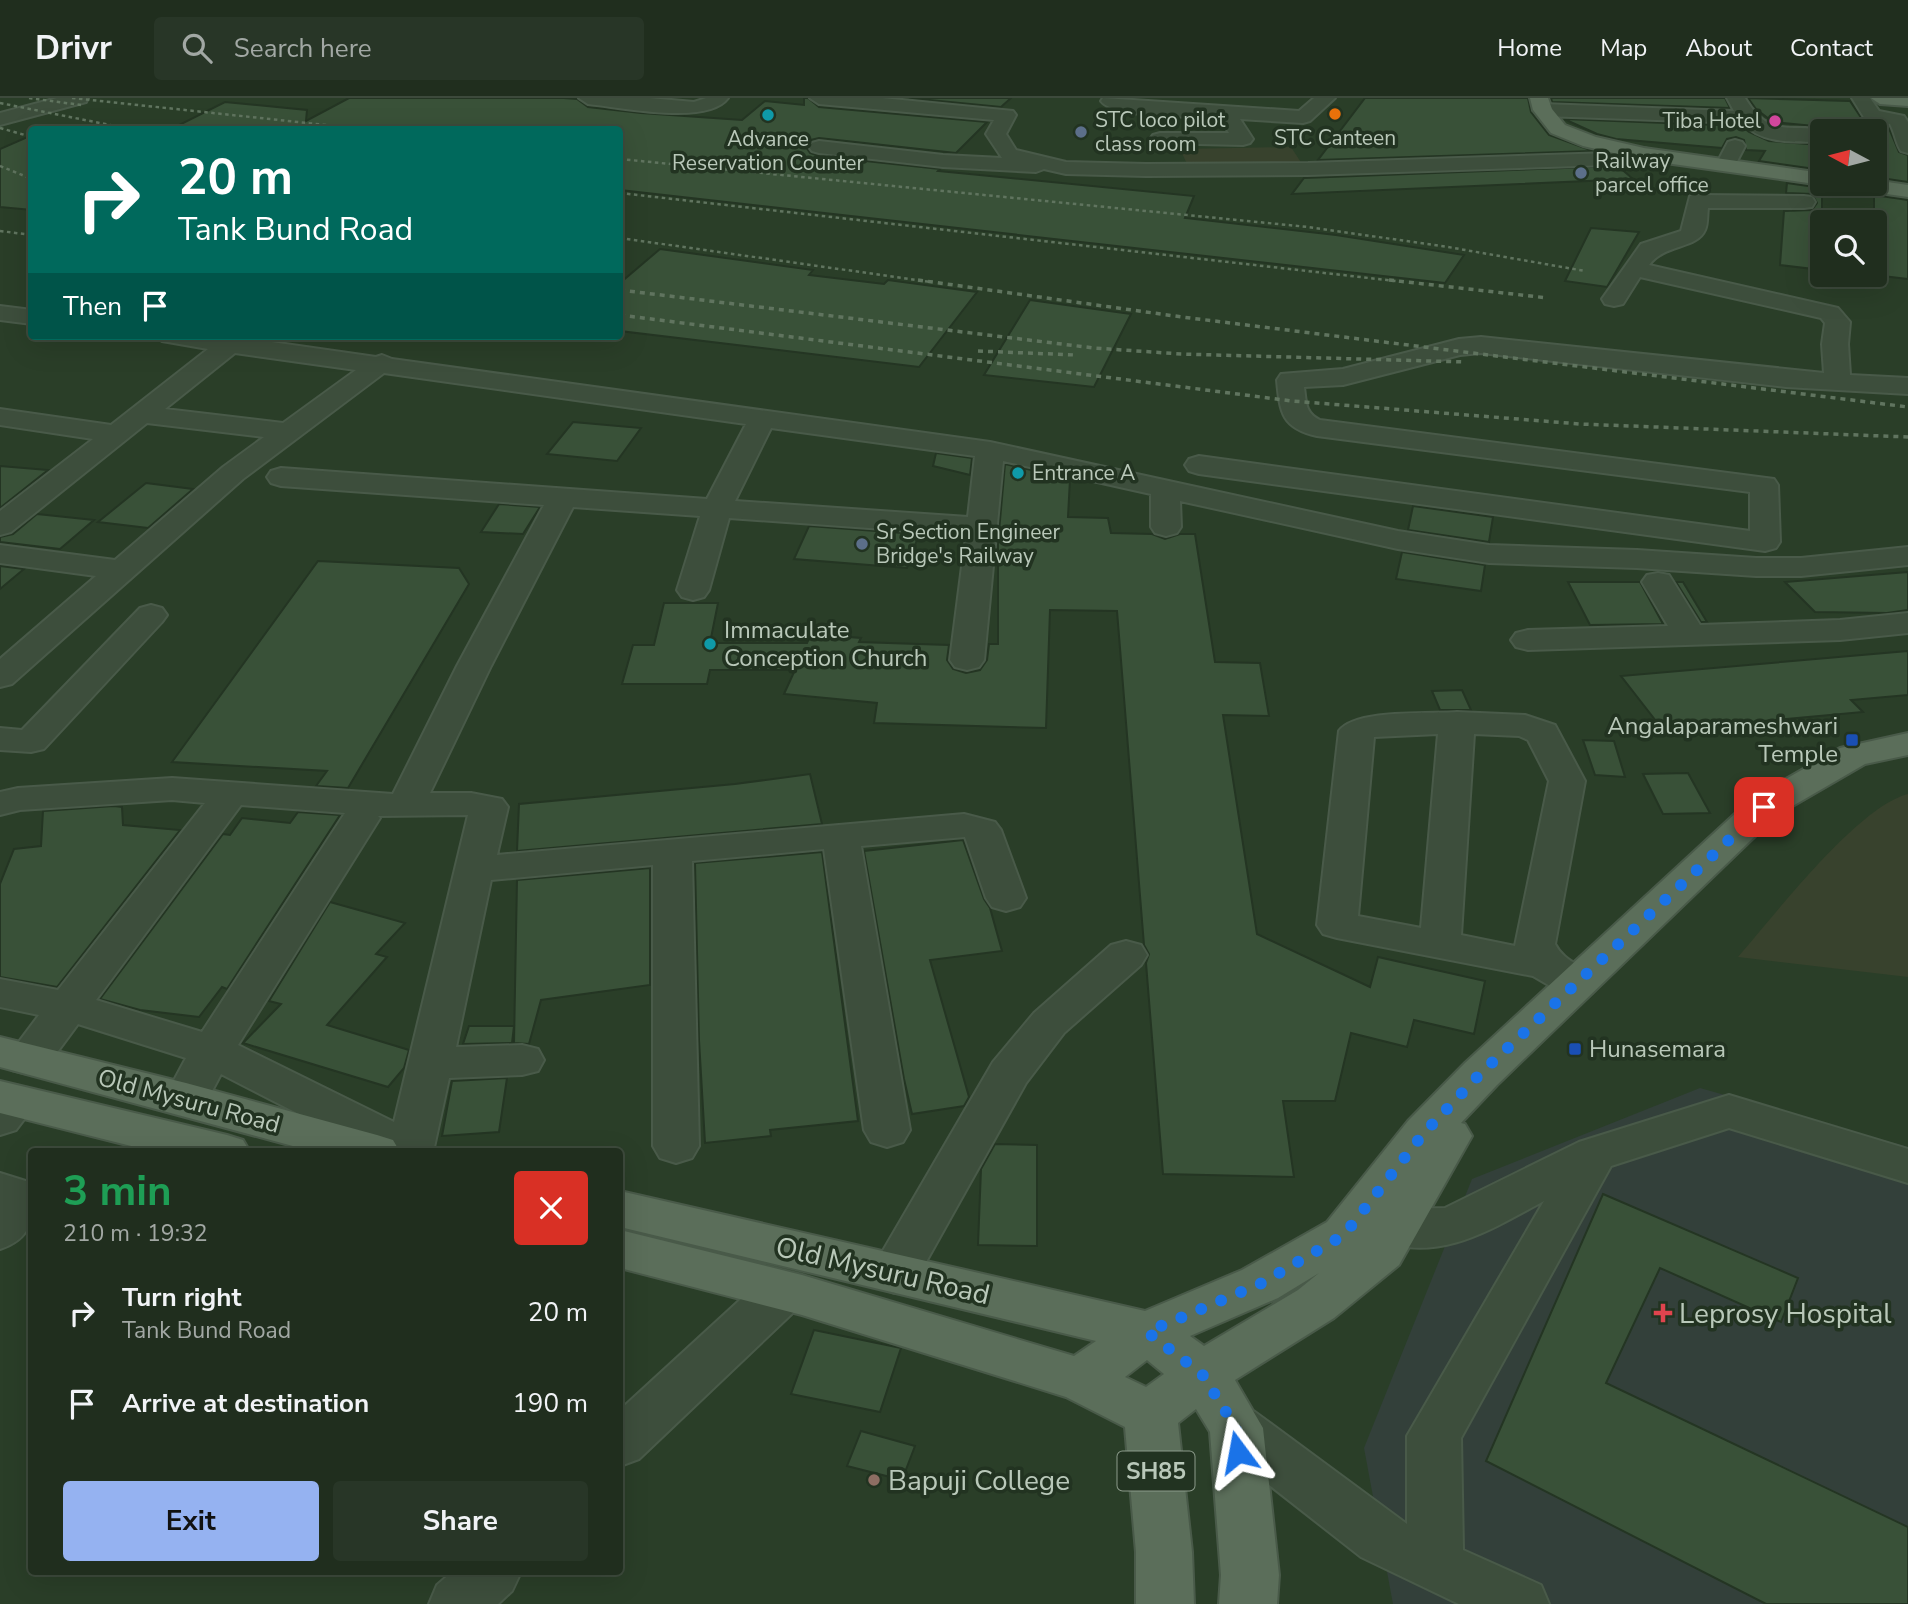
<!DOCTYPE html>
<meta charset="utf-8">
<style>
:root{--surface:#202e1e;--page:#283627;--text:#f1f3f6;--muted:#a2a8a4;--line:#3d4a3c;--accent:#95b2f1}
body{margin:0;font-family:"Nunito Sans",sans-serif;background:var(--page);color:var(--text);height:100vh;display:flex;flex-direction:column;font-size:26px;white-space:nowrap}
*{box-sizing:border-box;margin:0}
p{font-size:23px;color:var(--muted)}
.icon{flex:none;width:38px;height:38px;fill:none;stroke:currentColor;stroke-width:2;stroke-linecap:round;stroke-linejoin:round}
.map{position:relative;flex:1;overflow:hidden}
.drawer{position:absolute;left:28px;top:1050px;width:595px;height:427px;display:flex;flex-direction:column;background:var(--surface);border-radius:7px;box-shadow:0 7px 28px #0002,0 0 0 2px var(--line)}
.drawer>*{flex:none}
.guide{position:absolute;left:28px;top:28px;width:595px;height:214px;border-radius:7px;box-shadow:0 7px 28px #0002,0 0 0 2px var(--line);background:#00695c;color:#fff;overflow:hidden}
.needle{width:46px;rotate:277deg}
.buttons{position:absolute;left:1810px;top:21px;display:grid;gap:14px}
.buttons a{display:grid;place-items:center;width:77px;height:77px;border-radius:7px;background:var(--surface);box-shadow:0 7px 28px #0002,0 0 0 2px var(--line);font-size:35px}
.pin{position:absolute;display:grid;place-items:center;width:60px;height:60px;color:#fff;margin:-30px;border-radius:14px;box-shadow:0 4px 10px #0006}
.me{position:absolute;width:77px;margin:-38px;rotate:347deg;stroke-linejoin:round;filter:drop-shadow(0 0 5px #0008)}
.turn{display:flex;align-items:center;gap:24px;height:147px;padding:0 35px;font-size:32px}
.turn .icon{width:91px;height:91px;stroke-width:2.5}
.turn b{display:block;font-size:49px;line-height:60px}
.then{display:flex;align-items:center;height:66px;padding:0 35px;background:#0003;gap:14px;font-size:26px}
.round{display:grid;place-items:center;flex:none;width:74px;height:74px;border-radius:7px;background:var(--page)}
.summary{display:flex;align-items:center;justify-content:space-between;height:119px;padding:0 35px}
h1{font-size:42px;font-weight:700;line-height:52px;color:#1e9e55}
.cta{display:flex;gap:14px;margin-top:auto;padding:14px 35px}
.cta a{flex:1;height:80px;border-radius:7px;background:var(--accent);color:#111;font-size:28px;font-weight:700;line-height:80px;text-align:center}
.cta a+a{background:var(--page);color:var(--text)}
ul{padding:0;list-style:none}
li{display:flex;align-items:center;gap:21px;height:91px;padding:0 35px}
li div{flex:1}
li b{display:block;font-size:26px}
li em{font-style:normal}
header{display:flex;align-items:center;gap:42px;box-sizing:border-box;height:98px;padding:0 35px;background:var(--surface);border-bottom:2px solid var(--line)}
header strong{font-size:33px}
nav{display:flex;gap:38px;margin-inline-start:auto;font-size:24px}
.search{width:490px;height:63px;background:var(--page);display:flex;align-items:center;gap:18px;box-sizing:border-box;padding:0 24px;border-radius:7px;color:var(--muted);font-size:26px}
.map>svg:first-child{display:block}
.medical{fill:#33403a}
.green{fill:#38422d}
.building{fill:#395138;stroke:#243523;stroke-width:2}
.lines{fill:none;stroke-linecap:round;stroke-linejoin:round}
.minor-casing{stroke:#495a49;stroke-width:4}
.major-casing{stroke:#495a49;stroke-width:4}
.minor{fill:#3d4e3c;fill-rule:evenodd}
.major{fill:#5b6e5a;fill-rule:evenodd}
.rail-far1{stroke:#60745f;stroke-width:2.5;stroke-dasharray:3.5 3.5;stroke-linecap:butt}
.rail{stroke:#60745f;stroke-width:3.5;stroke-dasharray:5 5;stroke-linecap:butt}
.route{stroke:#1a73e8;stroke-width:12;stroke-dasharray:0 21.6}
.food-dot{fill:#e8710a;stroke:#223321;stroke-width:2.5}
.culture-dot{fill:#0f9aa8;stroke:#223321;stroke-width:2.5}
.hotel-dot{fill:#d1479c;stroke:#223321;stroke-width:2.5}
.service-dot{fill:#5c6f8a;stroke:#223321;stroke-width:2.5}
.transit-dot{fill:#1a4fb4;stroke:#223321;stroke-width:2.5}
.health-dot{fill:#e0444e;stroke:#223321;stroke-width:2.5}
.education-dot{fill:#8d6e63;stroke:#223321;stroke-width:2.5}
.labels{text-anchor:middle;stroke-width:7;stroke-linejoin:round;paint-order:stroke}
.far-poi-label{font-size:21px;fill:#b9c8b9;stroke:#223321;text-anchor:start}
.shield{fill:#223321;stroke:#8c9b8b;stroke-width:2}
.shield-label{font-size:23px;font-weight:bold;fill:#b9c8b9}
.poi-label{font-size:24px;fill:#b9c8b9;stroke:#223321;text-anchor:start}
.street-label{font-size:24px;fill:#b9c8b9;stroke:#223321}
.near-street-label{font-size:28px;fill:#b9c8b9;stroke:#223321}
.near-poi-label{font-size:28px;fill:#b9c8b9;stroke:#223321;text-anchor:start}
</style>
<header>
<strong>Drivr</strong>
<div class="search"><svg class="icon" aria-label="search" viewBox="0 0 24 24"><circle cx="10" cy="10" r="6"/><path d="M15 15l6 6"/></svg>Search here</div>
<nav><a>Home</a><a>Map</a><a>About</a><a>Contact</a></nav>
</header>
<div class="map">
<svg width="1908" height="1506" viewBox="0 0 1908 1506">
<rect width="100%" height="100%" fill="#2a3e28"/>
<polygon class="medical" points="1700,990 1908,1049 1908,1506 1393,1506 1364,1350 1472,1081"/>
<g class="green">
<polygon points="1291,49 1302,66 1188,68 1180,51"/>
<path d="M1908,696V879L1738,859C1775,817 1857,709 1908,696Z"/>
</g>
<g class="building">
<polygon points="349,0 564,0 577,1 588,9 641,15 742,22 765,3 804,7 804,0 808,0 819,9 987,24 956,55 819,40 811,42 806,49 810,55 819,58 940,71 938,73 1194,98 1185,120 1336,137 1464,157 1445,185 620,92 620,32 225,32 179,27 225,4 307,12 306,23"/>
<polygon points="909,0 1011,0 1001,9"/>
<polygon points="1365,0 1528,0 1531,14 1549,37 1593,53 1318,62"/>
<polygon points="1551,0 1725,0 1730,10 1552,4"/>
<polygon points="1748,0 1850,3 1864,24 1888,28 1899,54 1908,57 1908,84 1874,79 1874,33 1830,33 1814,28 1773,24 1756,11"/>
<polygon points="1564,21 1742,28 1749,34 1769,43 1822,47 1822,72 1759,63 1765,53 1746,52 1744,42 1736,39 1727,41 1722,50 1616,41 1597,36"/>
<polygon points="32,37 32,112 0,109 0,51"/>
<polygon points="1618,68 1633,81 1292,96 1304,80"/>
<polygon points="1787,85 1822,90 1822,172 1780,167 1784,113 1812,112 1817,105 1812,96 1786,95"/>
<polygon points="1874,97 1908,102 1908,181 1874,177"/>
<polygon points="1591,130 1639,134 1607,189 1565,183"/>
<polygon points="660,151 813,172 809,177 884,186 888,182 977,194 919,269 620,233 620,185"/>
<polygon points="1030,202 1131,216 1094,289 984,277"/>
<polygon points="573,324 641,330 617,363 547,356"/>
<polygon points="936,355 972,360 970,377 933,368"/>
<polygon points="1005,366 1070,381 1068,419 1108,420 1111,435 1152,436 1165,441 1180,436 1195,436 1215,564 1260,565 1269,618 1223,617 1257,836 1370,889 1378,859 1485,883 1474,936 1414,922 1407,949 1351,935 1335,1003 1283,1003 1294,1079 1163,1076 1146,865 1149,856 1144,847 1117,513 1050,512 1046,630 874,625 877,605 784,596 795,572 710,572 707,586 622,586 633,547 654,547 664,505 718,505 710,545 807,545 811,536 861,540 859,544 949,547 947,562 953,571 966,575 980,572 987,562 989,546 998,546 998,445"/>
<polygon points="0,368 48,372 0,410"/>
<polygon points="146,385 193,391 148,430 98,424"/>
<polygon points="499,406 540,409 523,436 481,434"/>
<polygon points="1413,408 1493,419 1489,444 1408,432"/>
<polygon points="37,416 94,422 60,451 0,444 0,439 13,436"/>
<polygon points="809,428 903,435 919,436 907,470 794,461"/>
<polygon points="1402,454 1485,467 1481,493 1396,481"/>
<polygon points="318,463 459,470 469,486 348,690 316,688 327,673 172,664"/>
<polygon points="0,468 24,471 0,491"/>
<polygon points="1908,474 1908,512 1887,515 1815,514 1785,484"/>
<polygon points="1568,484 1640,484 1663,526 1590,527"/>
<polygon points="1676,484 1683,484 1707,524 1701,524"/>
<polygon points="1908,553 1908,597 1851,602 1863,614 1663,632 1621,578"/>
<polygon points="1462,592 1471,612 1440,612 1432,593"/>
<polygon points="1583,642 1614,643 1625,679 1595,677"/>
<polygon points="1688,675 1710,715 1663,716 1643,676"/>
<polygon points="810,676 822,726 517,753 519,706 735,686"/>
<polygon points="114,708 122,709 123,727 180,732 57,889 0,879 0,786 14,751 41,748 43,713"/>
<polygon points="298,714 340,717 227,891 222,889 199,919 140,912 100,901 223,736 230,737 242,720 290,725"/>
<polygon points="963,742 984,801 990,810 1002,853 930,862 969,999 964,1008 912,1016 904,981 864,753"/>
<polygon points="822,754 858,1023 770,1032 771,1038 705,1045 699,942 695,765"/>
<polygon points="650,770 650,887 541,902 529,946 514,945 517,782"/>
<polygon points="330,804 405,825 376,856 387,859 327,927 409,952 404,970 388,989 243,945 281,906 269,903"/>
<polygon points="469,928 514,928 512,945 463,946"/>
<polygon points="507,980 499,1034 442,1038 452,983"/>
<polygon points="995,1046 1037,1047 1037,1148 978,1147 981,1071"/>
<polygon points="1603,1096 1798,1180 1781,1224 1660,1170 1606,1285 1908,1429 1908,1506 1766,1506 1486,1363"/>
<polygon points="814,1232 901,1250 880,1314 791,1296"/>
<polygon points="861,1333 915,1348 902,1382 847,1368"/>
</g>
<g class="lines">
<g class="minor-casing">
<g id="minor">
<polygon points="57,0 88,0 86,4 0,27 0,15"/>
<path d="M579,0H649L694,4L706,0H728C707,28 621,9 588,6Z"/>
<polygon points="810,0 882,0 1013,13 1016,17 1006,36 1016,52 1066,64 1146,66 1308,65 1610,55 1644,50 1651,52 1654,56 1651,60 1610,67 1308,77 1146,78 1066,76 1044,71 1036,74 943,69 819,55 812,53 809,49 812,45 819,43 943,57 1002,60 986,36 994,22 819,6"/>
<path d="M1103,0L1299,13L1314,0H1335L1310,23L1303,25L1240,21L1253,41L1250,45L1243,47L1153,45L1150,41L1153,37L1160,35H1229L1220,20C1195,18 1115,21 1101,3Z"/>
<path d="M1727,0H1745C1770,42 1788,24 1827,33H1822V44C1795,43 1762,47 1743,25L1543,18L1533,12L1543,6L1734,13Z"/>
<path d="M1852,0H1870L1879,13L1904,18L1908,24V55L1901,53C1896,46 1895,35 1890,26L1865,21Z"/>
<polygon points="1735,42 1742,44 1745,48 1733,71 1719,71 1716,67 1728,44"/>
<path d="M1698,97L1804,98L1812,99L1815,104L1812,109L1804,110H1708C1707,116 1708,126 1705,132C1697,151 1664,146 1649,167L1838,210L1850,224L1848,246L1850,277L1908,280V296L1786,289L1481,255L1460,257L1343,287L1304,289C1306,304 1305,315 1320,322L1774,381L1778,387L1780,444L1776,450L1765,453L1199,376L1189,373L1185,367L1189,361L1199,358L1750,433V394L1317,338C1282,330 1280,315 1277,282L1281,276L1343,271L1459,241L1481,239L1824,275L1822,246L1825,225L1821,220L1640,179L1623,206L1614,208L1605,206L1602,201L1641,146L1681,133L1690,98Z"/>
<polygon points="0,208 32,212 32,226 0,222"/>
<path d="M158,238H230L376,259L382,257L392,261L990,344L1398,433L1489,447L1637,452L1756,460H1801L1908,449V467L1801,478H1756L1637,470L1489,465L1398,451L1180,403L1181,429L1177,435L1166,438L1155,435L1151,429V396L1003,363L984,562L979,569L967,572L955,569L950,562L966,437L729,420L709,492L704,499L693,502L682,499L677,492L700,418L573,409L491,568L430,695H471L502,701L508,709L497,757L964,716L995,724L1001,732L1026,800L1020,809L1006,813L992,809L986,800L965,739L861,748L910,1032L903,1044L887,1049L871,1044L864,1032L824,751L692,763L699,1048L692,1060L676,1065L660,1060L653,1048V767L491,782L456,949L522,947L538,951L544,962L538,973L522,977L449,980L433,1054H373L221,976L202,1012L186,1017L170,1012L164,1001L186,960L78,926L44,972L28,976L12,972L6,961L39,917L0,909V881L58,892L205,705L172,702L20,712L0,717V694L18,690L172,680L393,696L457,568L544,407L281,388L271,385L267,379L271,373L281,370L707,401L746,326L384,275L243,381L12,586L0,589V561L96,478L0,465V447L115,462L223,369L264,339L147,325L11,434L0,437V413L93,341L0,327V311L111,327L208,251L162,243ZM235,255L356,272L283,325L165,311ZM771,330L975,358L968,419L735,403ZM241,707L345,715L202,934L96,902ZM468,717L394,1024L238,947L380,720L378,718Z"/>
<polygon points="1658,475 1669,477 1700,527 1840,522 1908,515 1908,535 1840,542 1528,552 1516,549 1511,542 1516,535 1528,532 1668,528 1642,484 1647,477"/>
<polygon points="151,507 162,510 167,517 162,524 44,651 31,654 0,652 0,630 22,632 140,510"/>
<path d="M1457,614L1525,617L1555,627L1585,683L1555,846C1565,866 1587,867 1598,885L1592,895C1568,901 1554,890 1533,878L1337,840L1323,836L1317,827L1339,633C1355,611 1430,616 1457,614ZM1438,636L1421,830L1358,818L1374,639ZM1474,636L1519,638L1528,642L1549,683L1515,848L1461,837Z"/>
<polygon points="1126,843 1141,847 1147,857 1141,867 1064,935 1026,985 912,1189 895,1195 878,1189 870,1175 993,964 1034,915 1111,847"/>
<polygon points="15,987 31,992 38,1003 16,1032 0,1037 0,991"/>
<path d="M1729,997L1908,1051V1085L1729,1030L1611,1068L1461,1340L1463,1452L1541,1487L1549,1506H1459L1361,1459L1217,1346L1209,1330L1217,1314L1236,1307L1255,1314L1407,1426V1338L1544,1103C1489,1132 1443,1164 1378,1143L1371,1130L1378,1117L1395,1111L1445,1110L1579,1044Z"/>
<path d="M0,1075L32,1085C32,1117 36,1139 0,1151Z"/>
<polygon points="783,1173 801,1179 808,1193 801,1207 639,1361 620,1368 620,1312 765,1179"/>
<polygon points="452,1474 521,1474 512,1493 498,1506 429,1506 437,1487"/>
</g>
</g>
<g class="major-casing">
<g id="major">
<polygon points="1530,0 1548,0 1552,11 1565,27 1596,39 1644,50 1822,75 1822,86 1828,86 1822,87 1644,62 1583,48 1551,35 1533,12"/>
<polygon points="1871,0 1908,0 1908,8 1880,6"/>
<polygon points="1874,82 1908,87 1908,99 1858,92 1851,90 1847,86 1874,86"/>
<path d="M1908,635V657L1865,666L1777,717L1497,987L1461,1025L1465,1026L1472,1038L1399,1167L1334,1220L1235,1282L1263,1330L1279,1477L1277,1506H1219L1221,1477L1210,1334L1196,1311L1178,1325L1192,1454L1194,1506H1136V1454L1125,1329L1066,1299L802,1217L620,1170V1132L802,1177L1074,1258L1096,1243L620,1129V1093L1145,1213L1242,1172L1327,1124L1408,1023L1465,965L1751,701L1840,650ZM1319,1175L1298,1192L1204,1248L1190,1238L1278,1200ZM1147,1262L1164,1276L1146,1289L1125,1279Z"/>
<polygon points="0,939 186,985 377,1037 393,1042 400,1054 315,1054 0,969"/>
<polygon points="0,983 227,1037 243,1042 250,1054 155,1054 0,1015"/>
</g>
</g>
<use href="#minor" class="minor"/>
<use href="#major" class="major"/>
<g class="rail-far1">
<polyline points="29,0 81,7"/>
<polyline points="72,0 373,32"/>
<polyline points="0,5 135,32"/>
<polyline points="0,30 32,39"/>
<polyline points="620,61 1308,129 1448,149 1585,173"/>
<polyline points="0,68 32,81"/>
<polyline points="620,95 1404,184"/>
<polyline points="0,133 32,137"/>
<polyline points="620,140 931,184"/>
</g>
<g class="rail">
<polyline points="918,182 1182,219 1908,309"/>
<polyline points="1389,182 1548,200"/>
<polyline points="620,192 1094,250 1181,256 1466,264"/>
<polyline points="620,217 1292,303 1580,326 1908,339"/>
<polyline points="978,253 1076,257"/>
</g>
</g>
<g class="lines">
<polyline class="route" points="1238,1354 1236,1330 1202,1276 1147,1234 1260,1186 1344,1137 1424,1035 1481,975 1764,709"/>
</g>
<circle class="food-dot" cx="1335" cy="16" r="7"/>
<g class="culture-dot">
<circle cx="768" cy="17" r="7"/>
<circle cx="1018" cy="375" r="7"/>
<circle cx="710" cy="546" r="7"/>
</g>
<circle class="hotel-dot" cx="1775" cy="23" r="7"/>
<g class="service-dot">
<circle cx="1081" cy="34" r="7"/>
<circle cx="1581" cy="75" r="7"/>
<circle cx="862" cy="446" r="7"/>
</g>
<g class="transit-dot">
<rect x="1845" y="635" width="14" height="14" rx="3.5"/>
<rect x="1568" y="944" width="14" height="14" rx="3.5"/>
</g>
<path class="health-dot" d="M1659.5 1204.5h7v7h7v7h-7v7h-7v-7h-7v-7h7z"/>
<circle class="education-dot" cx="874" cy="1382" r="7"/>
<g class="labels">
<g class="far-poi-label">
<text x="1095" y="29">STC loco pilot<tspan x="1095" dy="24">class room</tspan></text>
<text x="1761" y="30" text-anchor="end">Tiba Hotel</text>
<text x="1335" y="47" text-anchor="middle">STC Canteen</text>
<text x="768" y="48" text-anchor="middle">Advance<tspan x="768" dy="24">Reservation Counter</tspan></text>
<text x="1595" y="70">Railway<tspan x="1595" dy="24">parcel office</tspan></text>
<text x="1032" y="382">Entrance A</text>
<text x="876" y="441">Sr Section Engineer<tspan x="876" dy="24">Bridge's Railway</tspan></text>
</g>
<rect class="shield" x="1117.5" y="1353.5" width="77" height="39" rx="5"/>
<g class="shield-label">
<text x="1156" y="1381">SH85</text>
</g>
<g class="poi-label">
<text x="724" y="540">Immaculate<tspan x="724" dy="28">Conception Church</tspan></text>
<text x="1838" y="636" text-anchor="end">Angalaparameshwari<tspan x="1838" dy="28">Temple</tspan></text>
<text x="1589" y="959">Hunasemara</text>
</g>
<g class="street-label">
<text transform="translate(189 1003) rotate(15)" y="8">Old Mysuru Road</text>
</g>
<g class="near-street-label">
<text transform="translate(883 1172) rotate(13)" y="10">Old Mysuru Road</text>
</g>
<g class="near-poi-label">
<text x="1679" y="1225">Leprosy Hospital</text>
<text x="888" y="1392">Bapuji College</text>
</g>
</g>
</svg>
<div class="buttons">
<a><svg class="needle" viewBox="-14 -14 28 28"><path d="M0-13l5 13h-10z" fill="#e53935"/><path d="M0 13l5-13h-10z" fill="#a2a8a4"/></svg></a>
<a><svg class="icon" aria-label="search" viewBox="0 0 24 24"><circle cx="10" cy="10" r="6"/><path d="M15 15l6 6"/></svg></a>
</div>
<div class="pin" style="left:1764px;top:709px;background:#d93025"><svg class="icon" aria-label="arrive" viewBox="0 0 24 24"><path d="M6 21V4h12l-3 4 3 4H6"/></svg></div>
<svg class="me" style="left:1238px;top:1354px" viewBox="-20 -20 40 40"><path d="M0-17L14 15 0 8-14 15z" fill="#1a73e8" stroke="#fff" stroke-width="4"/></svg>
<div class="guide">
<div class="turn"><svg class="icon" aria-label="right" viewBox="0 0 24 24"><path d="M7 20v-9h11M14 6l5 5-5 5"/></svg><div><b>20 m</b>Tank Bund Road</div></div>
<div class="then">Then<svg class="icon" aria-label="arrive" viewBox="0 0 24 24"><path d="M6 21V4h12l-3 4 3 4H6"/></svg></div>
</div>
<section class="drawer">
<div class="summary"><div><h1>3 min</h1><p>210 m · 19:32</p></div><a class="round" style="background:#d93025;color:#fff"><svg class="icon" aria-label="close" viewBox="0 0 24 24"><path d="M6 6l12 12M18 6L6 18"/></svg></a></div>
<ul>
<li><svg class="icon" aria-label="right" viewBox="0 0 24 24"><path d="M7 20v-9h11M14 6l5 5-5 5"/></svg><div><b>Turn right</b><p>Tank Bund Road</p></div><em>20 m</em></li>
<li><svg class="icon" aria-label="arrive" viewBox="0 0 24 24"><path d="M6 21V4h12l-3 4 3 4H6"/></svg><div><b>Arrive at destination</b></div><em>190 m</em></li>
</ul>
<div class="cta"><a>Exit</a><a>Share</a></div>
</section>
</div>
